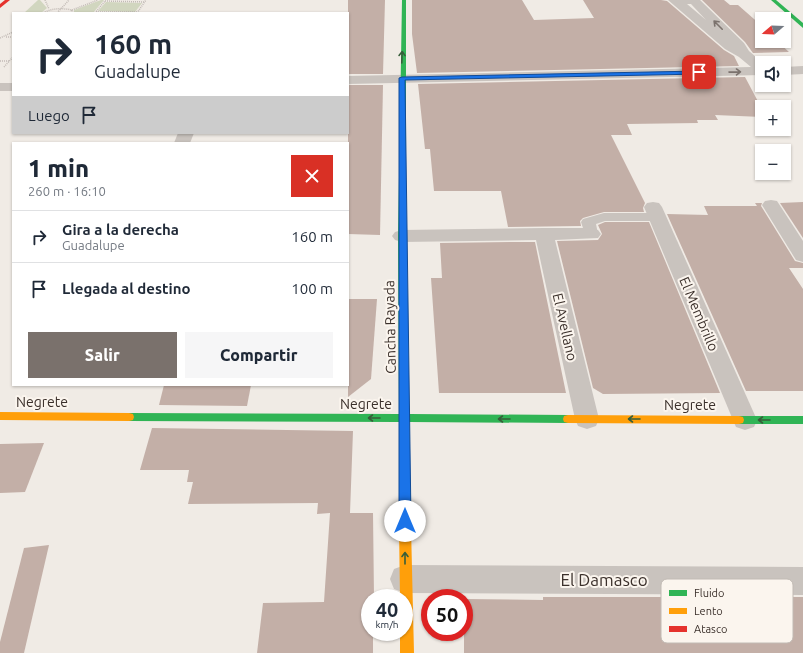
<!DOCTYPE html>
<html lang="es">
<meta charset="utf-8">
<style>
:root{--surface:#fff;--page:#f6f6f7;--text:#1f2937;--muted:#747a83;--line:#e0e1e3;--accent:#7a716c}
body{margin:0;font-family:Ubuntu,sans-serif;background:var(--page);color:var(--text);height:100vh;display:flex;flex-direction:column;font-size:15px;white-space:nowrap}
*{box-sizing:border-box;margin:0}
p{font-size:13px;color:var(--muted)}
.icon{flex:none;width:22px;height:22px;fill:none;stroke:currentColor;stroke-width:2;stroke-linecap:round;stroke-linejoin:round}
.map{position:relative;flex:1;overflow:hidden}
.panel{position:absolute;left:12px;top:142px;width:337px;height:244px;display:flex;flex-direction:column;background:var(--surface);border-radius:0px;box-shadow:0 1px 3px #0004}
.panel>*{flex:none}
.guide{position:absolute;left:12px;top:12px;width:337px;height:122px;border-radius:0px;box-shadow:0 1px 3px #0004;background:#fff;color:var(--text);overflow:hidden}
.needle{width:26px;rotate:251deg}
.tools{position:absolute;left:755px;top:12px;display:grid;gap:8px}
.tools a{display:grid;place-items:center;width:36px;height:36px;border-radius:0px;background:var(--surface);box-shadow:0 1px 3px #0004;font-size:20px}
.speed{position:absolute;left:361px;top:589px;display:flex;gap:8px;font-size:20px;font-weight:700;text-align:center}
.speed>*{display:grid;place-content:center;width:52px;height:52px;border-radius:50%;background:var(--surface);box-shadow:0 1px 3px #0004;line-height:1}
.speed small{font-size:10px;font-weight:400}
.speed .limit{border:6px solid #d22;background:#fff;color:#111}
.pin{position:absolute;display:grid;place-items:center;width:34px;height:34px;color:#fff;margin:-17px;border-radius:8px;box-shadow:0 2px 6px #0006}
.me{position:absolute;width:44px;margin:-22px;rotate:0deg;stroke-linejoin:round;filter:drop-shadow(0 0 3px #0008)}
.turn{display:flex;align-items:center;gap:14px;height:84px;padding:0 16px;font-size:18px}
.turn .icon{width:52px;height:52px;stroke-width:2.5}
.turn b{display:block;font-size:28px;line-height:34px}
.then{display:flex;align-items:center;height:38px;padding:0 16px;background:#0003;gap:8px;font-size:15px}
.round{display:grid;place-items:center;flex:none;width:42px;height:42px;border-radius:0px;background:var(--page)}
.overview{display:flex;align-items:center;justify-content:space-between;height:68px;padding:0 16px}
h1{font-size:24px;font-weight:800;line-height:30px}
.action{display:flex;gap:8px;margin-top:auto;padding:8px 16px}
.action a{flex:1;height:46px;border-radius:0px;background:var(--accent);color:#fff;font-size:16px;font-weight:800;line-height:46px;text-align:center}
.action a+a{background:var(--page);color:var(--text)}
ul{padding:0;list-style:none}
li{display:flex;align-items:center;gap:12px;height:52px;padding:0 16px;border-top:1px solid var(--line)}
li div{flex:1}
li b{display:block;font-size:15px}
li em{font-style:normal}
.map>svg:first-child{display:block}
.green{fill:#d1d6bf}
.building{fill:#c3afa7}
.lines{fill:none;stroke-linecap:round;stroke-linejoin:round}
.path{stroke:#c2bbb6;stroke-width:1.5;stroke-dasharray:1 1;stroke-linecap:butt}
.lane{fill:#c9c3be;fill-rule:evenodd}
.street{fill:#c9c3be;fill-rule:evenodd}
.fast{fill:#30b455;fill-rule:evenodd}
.slow{fill:#ff9f0a;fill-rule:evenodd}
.jam{fill:#e5322d;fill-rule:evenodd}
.oneway{stroke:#7b726d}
.oneway2{stroke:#375e3a}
.route{fill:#1a73e8;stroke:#114b97}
.labels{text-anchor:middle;stroke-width:4;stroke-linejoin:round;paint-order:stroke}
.street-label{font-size:14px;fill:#3b302b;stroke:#fbf5ee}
.near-street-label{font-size:17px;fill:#3b302b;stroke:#fbf5ee}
.key{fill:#fbf5ee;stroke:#c1bab4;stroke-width:1}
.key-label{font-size:11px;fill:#3b302b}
</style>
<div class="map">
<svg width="803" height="653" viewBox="0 0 803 653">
<rect width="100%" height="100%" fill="#f0ebe5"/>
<g class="green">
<polygon points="38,0 40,0 47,8 41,13 24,13"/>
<polygon points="101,0 104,0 93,13 74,13 74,10"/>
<polygon points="106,2 142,3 135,12 98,11"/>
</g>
<g class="building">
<polygon points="348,0 385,0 383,74 348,74"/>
<polygon points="412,0 522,0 534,20 594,18 583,0 661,0 667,1 724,50 734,56 739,66 417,73 412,34"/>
<polygon points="702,0 724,0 730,5 738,5 762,26 762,41 777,41 789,52 753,53 745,42"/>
<polygon points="745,77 762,109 762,117 715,115 718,120 697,120 698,123 627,124 632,135 611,135 645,203 643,208 644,212 604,212 583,218 580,221 581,226 508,227 501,191 434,191 430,149 425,149 418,84"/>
<polygon points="348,85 383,85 380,235 348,234"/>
<polygon points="803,202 803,238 780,203"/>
<polygon points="755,203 762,203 761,206 795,261 803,263 803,268 789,268 803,289 803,391 746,391 667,214 708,215 704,206 757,206"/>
<polygon points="605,222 649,222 720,393 603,394 593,388 557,241 598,240 602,234 598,225"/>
<polygon points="511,242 535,242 566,393 439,393 431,278 442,278 440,243"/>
<polygon points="348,299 377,299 371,379 348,397"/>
<polygon points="164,385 251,385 247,406 159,405"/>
<polygon points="152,428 353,431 350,513 373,513 374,598 370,598 370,632 373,632 373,653 257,653 263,603 324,602 330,513 317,514 318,503 188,504 193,482 187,482 189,470 140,470"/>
<polygon points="44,443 25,492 0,493 0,444"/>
<polygon points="49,545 24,653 0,653 0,642 24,548"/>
<polygon points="543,597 803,597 803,653 464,653 464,599 543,600"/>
</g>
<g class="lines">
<g class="path">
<polyline points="45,0 49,9"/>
<polyline points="105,1 145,2"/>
<polyline points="72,10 98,0"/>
<polyline points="96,12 137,12"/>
<path d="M43,13C52,8 62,8 72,10L71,13"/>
<polyline points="57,13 69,0"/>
<polyline points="95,13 105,1"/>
<polyline points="137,13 146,0"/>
<polyline points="6,37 13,37"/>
<polyline points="0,38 13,32"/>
<polyline points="0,61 9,61"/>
<polyline points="4,67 13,57"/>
</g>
<polygon class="lane" points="604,213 657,213 662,214 664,217 662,220 657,221 605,221 596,224 598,234 596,237 586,237 581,222 583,219"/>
<g class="street">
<path d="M668,0H700L744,43L749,51L763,63L762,75L348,84V76L751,67L739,57L725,49ZM687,4H691L706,20Z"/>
<polygon points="803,66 803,74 784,75 784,67"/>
<rect x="0" y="83" width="13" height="8"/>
<polygon points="178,133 194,133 190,143 174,143"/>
<polygon points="771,200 777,201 803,241 803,262 796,260 762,205 765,201"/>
<polygon points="653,202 659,203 662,207 757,420 754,427 745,430 736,427 733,420 644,207 647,203"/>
<polygon points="544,228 591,228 598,230 601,234 598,238 555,240 599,419 596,426 587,429 578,426 575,419 536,240 402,242 395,240 392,236 395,232 402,230"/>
<polygon points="405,565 803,567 803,595 405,593 394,589 390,579 394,569"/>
</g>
<g class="fast">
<polygon points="402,0 406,0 406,236 409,414 568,415 572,416 573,419 572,422 568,423 409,422 411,527 409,531 405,532 401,531 399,527 399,422 129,421 125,420 124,417 125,414 129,413 399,414 398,236"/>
<polygon points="771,0 776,0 803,23 803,28"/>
<polygon points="739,416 803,416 803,424 739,424 735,423 734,420 735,417"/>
</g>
<g class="slow">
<polygon points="0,412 129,413 133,414 134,417 133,420 129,421 0,420"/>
<polygon points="568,415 739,416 743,417 744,420 743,423 739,424 568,423 564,422 563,419 564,416"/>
<polygon points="405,522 409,523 411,527 414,653 400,653 400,632 404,632 404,598 400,598 399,527 401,523"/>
</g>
<polygon class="jam" points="5,0 10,0 0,8 0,4"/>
</g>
<defs><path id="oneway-shaft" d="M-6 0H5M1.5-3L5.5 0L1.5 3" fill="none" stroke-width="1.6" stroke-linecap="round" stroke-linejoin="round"/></defs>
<g class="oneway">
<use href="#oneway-shaft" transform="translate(718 25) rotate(-135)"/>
<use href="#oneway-shaft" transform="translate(735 72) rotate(-1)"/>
</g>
<g class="oneway2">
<use href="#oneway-shaft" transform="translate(402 57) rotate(-88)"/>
<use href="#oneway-shaft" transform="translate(374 418) rotate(-180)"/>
<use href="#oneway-shaft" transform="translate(504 419) rotate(-180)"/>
<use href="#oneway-shaft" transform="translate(634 419) rotate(-180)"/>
<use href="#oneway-shaft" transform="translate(764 420) rotate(-180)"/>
<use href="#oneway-shaft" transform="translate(405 558) rotate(-90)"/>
</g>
<polygon class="route" points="699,71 702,72 701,74 405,80 411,521 409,524 405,526 401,524 399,521 399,78 402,77"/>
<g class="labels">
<g class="street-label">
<text transform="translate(699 314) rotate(67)" y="5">El Membrillo</text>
<text transform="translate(390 327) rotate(-91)" y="5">Cancha Rayada</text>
<text transform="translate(565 327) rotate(77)" y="5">El Avellano</text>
<text x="42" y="407">Negrete</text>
<text x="366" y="409">Negrete</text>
<text x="690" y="410">Negrete</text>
</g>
<g class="near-street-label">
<text x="604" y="586">El Damasco</text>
</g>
</g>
<rect x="661" y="579" width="132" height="64" rx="6" class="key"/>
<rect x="669" y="590" width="18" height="6" fill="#30b455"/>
<rect x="669" y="608" width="18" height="6" fill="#ff9f0a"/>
<rect x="669" y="626" width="18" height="6" fill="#e5322d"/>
<g class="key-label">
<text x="694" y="597">Fluido</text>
<text x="694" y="615">Lento</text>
<text x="694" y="633">Atasco</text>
</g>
</svg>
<div class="tools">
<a><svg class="needle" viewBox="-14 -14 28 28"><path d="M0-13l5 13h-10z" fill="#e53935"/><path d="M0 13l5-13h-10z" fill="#747a83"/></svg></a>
<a><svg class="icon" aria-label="sound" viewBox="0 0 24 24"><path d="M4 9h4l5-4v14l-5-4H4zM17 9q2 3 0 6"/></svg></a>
<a>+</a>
<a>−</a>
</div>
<div class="speed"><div>40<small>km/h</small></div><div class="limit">50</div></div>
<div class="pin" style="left:699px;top:72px;background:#d93025"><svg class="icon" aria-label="arrive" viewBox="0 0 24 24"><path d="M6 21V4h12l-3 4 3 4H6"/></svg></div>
<svg class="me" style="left:405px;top:521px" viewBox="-20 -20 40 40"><circle r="19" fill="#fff"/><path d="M0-13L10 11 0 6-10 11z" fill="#1a73e8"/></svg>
<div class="guide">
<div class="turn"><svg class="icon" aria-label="right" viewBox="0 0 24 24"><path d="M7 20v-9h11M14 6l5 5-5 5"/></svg><div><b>160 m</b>Guadalupe</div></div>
<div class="then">Luego<svg class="icon" aria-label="arrive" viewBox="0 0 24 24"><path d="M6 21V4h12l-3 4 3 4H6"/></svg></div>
</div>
<section class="panel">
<div class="overview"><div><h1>1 min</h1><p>260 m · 16:10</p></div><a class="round" style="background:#d93025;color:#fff"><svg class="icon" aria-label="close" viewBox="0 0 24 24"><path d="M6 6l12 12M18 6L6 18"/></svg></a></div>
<ul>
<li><svg class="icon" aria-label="right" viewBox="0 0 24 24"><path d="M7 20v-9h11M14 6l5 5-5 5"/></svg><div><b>Gira a la derecha</b><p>Guadalupe</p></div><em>160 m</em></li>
<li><svg class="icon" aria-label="arrive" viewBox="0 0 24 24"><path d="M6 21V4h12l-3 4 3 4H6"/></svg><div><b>Llegada al destino</b></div><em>100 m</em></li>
</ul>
<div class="action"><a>Salir</a><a>Compartir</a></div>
</section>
</div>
